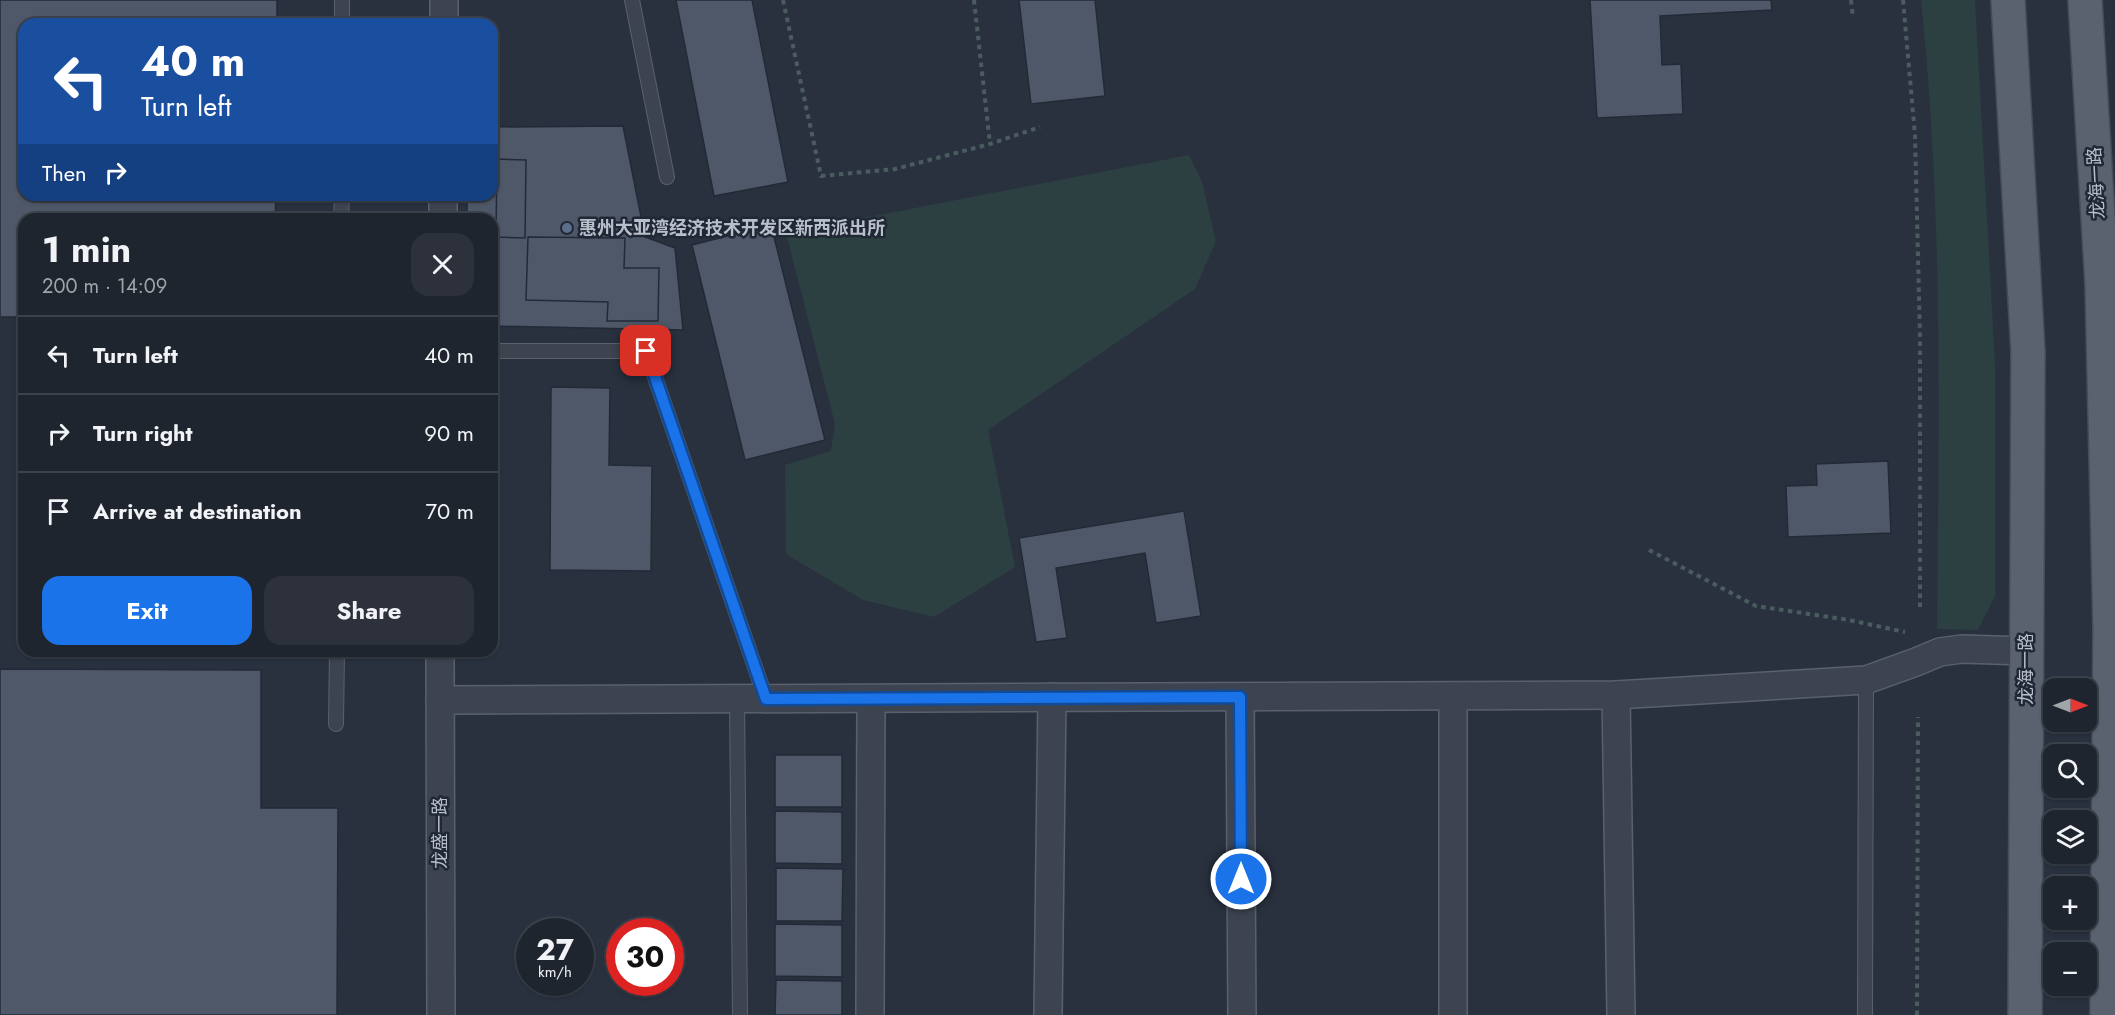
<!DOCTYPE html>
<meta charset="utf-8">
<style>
:root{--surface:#1f252f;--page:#2c313b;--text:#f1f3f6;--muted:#a1a5aa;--line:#3c424b;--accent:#1a73e8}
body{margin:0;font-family:Jost,"Noto Sans SC",sans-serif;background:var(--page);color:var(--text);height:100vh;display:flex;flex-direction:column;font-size:22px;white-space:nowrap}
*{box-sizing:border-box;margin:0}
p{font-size:20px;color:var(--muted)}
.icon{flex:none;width:33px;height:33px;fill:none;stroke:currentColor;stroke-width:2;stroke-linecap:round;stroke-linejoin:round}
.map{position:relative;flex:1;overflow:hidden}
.sheet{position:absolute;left:18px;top:213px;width:480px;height:444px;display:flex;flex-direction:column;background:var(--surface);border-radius:18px;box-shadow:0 2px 4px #0004,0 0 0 2px var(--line)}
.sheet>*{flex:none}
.banner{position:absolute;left:18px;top:18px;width:480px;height:183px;border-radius:18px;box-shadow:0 2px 4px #0004,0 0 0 2px var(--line);background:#1a4fa0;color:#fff;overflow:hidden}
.needle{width:39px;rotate:90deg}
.buttons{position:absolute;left:2043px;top:678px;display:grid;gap:12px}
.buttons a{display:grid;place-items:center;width:54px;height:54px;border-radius:12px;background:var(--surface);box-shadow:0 2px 4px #0004,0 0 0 2px var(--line);font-size:30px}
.speed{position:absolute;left:516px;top:918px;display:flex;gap:12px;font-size:30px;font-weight:700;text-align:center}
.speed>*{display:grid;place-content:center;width:78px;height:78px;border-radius:50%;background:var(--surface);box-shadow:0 2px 4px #0004,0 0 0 2px var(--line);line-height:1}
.speed small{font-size:15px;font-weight:400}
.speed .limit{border:9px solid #d22;background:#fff;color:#111}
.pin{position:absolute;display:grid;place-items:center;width:51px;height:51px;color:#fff;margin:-26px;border-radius:12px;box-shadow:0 3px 9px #0006}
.me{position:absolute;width:66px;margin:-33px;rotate:0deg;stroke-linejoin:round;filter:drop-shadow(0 0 4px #0008)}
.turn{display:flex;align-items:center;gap:21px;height:126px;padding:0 24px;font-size:27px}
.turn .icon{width:78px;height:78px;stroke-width:2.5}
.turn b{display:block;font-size:42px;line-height:51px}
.then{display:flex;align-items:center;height:57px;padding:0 24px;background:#0003;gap:12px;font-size:22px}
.round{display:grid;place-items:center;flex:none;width:63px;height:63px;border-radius:18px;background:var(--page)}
.headline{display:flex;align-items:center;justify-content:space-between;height:102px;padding:0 24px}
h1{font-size:36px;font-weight:700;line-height:45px}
.cta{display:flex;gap:12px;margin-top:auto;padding:12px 24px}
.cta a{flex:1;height:69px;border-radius:18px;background:var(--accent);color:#fff;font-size:24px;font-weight:700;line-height:69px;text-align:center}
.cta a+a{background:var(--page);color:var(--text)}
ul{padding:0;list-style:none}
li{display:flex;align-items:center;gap:18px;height:78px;padding:0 24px;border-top:2px solid var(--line)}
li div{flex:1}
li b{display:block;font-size:22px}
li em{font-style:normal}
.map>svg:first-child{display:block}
.green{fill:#2c3f41}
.building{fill:#4f5868;stroke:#232a37;stroke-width:1.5}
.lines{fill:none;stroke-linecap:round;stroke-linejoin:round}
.service-casing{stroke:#5a616d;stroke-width:16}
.minor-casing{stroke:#5a616d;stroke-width:30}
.primary-casing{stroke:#464c59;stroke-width:36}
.path{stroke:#4b5c5f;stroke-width:4;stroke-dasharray:4.5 4.5;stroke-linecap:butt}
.service{stroke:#3d4450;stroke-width:14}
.minor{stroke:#3d4450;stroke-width:27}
.primary{stroke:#5b626f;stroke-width:33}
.route-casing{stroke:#114b97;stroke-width:15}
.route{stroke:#1a73e8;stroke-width:10}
.service-dot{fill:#5c6f8a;stroke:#212835;stroke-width:2}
.labels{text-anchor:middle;stroke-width:5;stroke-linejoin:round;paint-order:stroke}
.street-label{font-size:18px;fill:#b9bfca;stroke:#212835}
.poi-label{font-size:18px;font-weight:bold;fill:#b9bfca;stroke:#212835;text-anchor:start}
</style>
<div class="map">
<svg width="2115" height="1015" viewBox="0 0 2115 1015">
<rect width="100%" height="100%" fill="#29313f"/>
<g class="green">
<path d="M1921,0H1975L1995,365V596L1978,630L1937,629C1939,419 1943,209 1921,0Z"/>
<polygon points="1189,155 1202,182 1216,241 1195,289 988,430 1015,567 934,617 863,600 786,554 785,465 831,451 835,424 786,233"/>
</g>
<g class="building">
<polygon points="0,0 277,0 277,24 24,24 24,195 276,195 275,219 24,219 24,317 0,317"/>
<polygon points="676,0 752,0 788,182 714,196"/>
<polygon points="1019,0 1095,0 1105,96 1031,104"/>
<polygon points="1590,0 1771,0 1772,10 1660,16 1662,65 1681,64 1683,114 1597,118"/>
<polygon points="623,126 645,237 675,248 683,330 492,326 492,219 467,219 467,195 492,195 492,127"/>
<polygon points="497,159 526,160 525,238 496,237"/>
<polygon points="771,225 825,440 745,460 692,245"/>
<polygon points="528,237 625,238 624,268 659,268 658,321 607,321 608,302 526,300"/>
<polygon points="551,387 610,388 609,465 652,466 651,571 550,570"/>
<polygon points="1888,461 1891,533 1788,537 1786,486 1817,485 1816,464"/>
<polygon points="1184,511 1201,616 1156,623 1145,553 1056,568 1067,638 1036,642 1019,538"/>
<polygon points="0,669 261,670 261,808 338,808 337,1015 0,1015"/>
<rect x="775" y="755" width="67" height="52"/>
<polygon points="775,811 842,812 842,864 775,863"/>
<polygon points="776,868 843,869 842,921 776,921"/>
<polygon points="775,924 842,925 842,977 775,976"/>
<polygon points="776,980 842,981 842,1015 775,1015"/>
</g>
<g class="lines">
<g class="service-casing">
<g id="service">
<polyline points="342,0 342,24"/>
<polyline points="632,0 667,177"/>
<polyline points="341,219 342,195"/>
<polyline points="492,351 646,351 766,699"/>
<polyline points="737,699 740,1015"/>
<polyline points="336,724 337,651"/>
<polyline points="1865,1015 1866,680"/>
</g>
</g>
<g class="minor-casing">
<g id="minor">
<polyline points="444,24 444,0"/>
<polyline points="443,219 443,195"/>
<polyline points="440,651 441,1015"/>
<polyline points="1616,695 1621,1015"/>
<polyline points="1453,696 1453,1015"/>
<polyline points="1240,697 1242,1015"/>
<polyline points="440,700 1616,695 1866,680 1916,662 1940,652 1962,649 2026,651"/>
<polyline points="870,1015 871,699"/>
<polyline points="1048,1015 1052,697"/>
</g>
</g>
<g class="primary-casing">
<g id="primary">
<polyline points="2008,0 2028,352 2025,1015"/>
<polyline points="2085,0 2102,284 2110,629 2107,1015"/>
</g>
</g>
<g class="path">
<polyline points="783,0 821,176 895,169 990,144 1040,127"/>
<polyline points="974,0 990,144"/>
<polyline points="1851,0 1853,18"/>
<polyline points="1903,0 1915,135 1920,337 1920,609"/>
<polyline points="1649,550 1756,606 1849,620 1905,632"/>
<polyline points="1917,1015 1918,717"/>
</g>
<use href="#service" class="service"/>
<use href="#minor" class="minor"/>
<use href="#primary" class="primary"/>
</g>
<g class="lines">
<g class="route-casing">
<polyline id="route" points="646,351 766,699 1240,697 1241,879"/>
</g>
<use href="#route" class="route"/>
</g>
<circle class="service-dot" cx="567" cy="228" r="6"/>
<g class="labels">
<g class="street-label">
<text transform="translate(2096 183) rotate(-93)" y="6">龙海一路</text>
<text transform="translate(2026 669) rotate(-90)" y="6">龙海一路</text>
<text transform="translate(440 833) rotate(-90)" y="6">龙盛一路</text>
</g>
<g class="poi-label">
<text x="579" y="234">惠州大亚湾经济技术开发区新西派出所</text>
</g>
</g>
</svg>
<div class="buttons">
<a><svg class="needle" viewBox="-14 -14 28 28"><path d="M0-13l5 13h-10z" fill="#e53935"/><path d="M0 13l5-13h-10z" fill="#a1a5aa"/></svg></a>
<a><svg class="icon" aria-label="search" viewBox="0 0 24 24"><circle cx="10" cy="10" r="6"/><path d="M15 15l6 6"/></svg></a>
<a><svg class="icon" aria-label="layers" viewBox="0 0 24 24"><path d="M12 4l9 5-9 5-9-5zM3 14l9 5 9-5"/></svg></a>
<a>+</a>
<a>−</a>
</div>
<div class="speed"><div>27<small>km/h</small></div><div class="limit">30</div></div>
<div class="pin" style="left:646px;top:351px;background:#d93025"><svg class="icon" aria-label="arrive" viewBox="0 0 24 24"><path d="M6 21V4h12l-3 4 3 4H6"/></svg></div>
<svg class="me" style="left:1241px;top:879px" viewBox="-20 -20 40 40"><circle r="17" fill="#1a73e8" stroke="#fff" stroke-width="3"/><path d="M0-11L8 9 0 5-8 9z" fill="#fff"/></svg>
<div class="banner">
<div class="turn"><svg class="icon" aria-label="left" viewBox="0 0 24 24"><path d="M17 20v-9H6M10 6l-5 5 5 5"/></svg><div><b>40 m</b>Turn left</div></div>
<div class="then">Then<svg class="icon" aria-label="right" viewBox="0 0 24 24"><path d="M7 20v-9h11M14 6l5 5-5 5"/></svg></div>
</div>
<section class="sheet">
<div class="headline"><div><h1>1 min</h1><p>200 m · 14:09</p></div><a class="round"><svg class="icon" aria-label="close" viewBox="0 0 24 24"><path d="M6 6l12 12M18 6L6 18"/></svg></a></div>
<ul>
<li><svg class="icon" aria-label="left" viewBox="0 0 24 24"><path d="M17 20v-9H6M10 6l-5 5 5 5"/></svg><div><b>Turn left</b></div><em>40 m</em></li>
<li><svg class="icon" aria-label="right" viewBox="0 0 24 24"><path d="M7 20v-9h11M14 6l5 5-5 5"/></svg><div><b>Turn right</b></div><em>90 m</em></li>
<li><svg class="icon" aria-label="arrive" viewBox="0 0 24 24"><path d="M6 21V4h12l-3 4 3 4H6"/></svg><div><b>Arrive at destination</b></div><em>70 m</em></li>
</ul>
<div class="cta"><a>Exit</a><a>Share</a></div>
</section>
</div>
